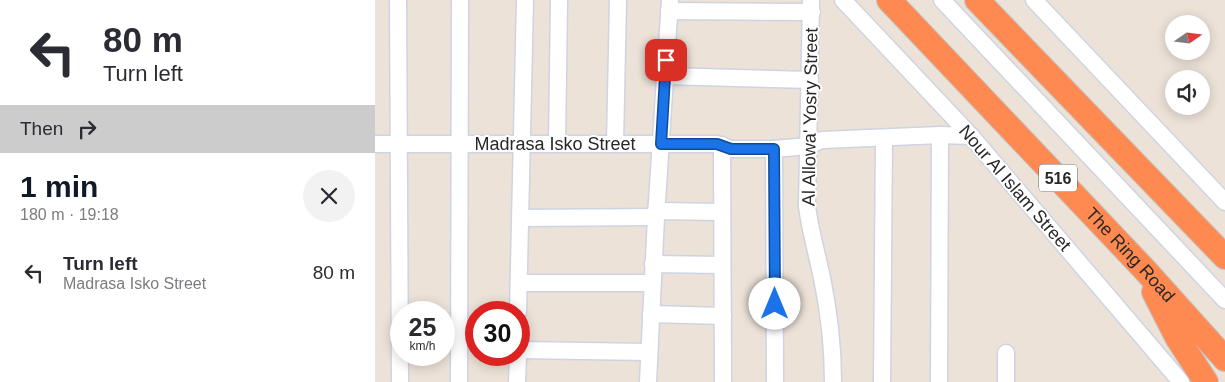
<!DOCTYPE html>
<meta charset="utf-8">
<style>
:root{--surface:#fff;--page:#f2f2f3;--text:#2b2b33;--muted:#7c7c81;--accent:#111827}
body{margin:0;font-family:Helvetica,sans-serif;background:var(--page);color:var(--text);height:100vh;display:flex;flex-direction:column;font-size:19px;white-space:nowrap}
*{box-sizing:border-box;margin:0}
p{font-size:16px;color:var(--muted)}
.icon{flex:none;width:28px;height:28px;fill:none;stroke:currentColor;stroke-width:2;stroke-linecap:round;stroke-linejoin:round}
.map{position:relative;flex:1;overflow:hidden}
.side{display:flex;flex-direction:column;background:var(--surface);width:375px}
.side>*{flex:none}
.hud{background:#fff;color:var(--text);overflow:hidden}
.needle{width:32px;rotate:76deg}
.tools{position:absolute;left:790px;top:15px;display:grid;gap:10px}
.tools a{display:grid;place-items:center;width:45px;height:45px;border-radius:50%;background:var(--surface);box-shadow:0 2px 12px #0003;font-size:25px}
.speed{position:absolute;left:15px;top:301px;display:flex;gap:10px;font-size:25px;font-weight:700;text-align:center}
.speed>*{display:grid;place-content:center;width:65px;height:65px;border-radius:50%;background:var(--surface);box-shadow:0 2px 12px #0003;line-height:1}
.speed small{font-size:12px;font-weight:400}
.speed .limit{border:8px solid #d22;background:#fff;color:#111}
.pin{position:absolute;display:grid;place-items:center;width:42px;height:42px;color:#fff;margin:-21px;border-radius:10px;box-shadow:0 2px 8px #0006}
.me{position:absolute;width:55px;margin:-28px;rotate:0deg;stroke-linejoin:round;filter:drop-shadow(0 0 4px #0008)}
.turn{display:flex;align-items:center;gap:18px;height:105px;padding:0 20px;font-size:22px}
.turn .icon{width:65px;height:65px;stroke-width:2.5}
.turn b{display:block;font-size:35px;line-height:42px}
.then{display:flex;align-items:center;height:48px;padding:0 20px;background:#0003;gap:10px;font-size:19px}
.round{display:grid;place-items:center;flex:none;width:52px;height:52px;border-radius:26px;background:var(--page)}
.summary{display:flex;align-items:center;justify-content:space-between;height:85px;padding:0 20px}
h1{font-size:30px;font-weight:800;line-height:38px;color:var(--accent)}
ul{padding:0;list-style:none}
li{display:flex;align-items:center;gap:15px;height:70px;padding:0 20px}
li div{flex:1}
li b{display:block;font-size:19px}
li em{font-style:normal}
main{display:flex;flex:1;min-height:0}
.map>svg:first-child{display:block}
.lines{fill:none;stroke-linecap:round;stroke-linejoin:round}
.minor-casing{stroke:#ced4e3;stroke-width:19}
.highway-casing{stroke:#c3c3c3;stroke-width:26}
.minor{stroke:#fff;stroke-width:16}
.highway{stroke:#ff8a51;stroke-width:24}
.route-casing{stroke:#114b97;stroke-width:12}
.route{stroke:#1a73e8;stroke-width:9}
.labels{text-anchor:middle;stroke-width:4;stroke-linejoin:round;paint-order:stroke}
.shield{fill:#fff;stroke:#686868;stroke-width:1}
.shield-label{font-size:16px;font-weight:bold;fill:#282828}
.street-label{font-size:18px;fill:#282828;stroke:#fff}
</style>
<main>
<section class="side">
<div class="hud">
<div class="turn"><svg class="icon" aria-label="left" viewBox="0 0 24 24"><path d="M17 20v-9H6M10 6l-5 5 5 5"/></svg><div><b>80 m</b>Turn left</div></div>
<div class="then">Then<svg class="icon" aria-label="right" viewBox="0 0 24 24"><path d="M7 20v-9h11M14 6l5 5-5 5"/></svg></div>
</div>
<div class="summary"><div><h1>1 min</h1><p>180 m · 19:18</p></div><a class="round"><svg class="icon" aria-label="close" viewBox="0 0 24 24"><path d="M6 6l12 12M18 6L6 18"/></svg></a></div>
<ul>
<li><svg class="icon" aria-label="left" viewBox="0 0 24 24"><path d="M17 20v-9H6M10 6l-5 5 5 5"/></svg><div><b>Turn left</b><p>Madrasa Isko Street</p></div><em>80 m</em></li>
</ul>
</section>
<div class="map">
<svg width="850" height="382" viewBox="0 0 850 382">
<rect width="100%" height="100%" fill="#ece2d8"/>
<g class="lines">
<g class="minor-casing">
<g id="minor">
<polyline points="23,0 25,382"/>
<path d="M436,0L432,206C435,230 442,254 447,278C454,312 458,347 458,382"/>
<polyline points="468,0 596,136 806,382"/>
<polyline points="567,0 850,300"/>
<polyline points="659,0 850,202"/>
<polyline points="294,11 437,12"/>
<polyline points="290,76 435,80"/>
<polyline points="0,144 342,144 356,149 399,149 433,146 447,140 565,135 596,136"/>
<polyline points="182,144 184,0"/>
<polyline points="240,144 243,0"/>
<polyline points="347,145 348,382"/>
<polyline points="399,149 400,382"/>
<polyline points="281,211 347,212"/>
<polyline points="146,218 281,217"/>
<polyline points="278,264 347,265"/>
<polyline points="144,283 277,283"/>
<polyline points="143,312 150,0"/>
<polyline points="276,314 348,316"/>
<polyline points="144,350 274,352"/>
<polyline points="84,382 85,0"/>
<polyline points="142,382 143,355"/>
<polyline points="273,382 281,217 295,0"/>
<polyline points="507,382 509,138"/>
<polyline points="564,382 565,135"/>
<polyline points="631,382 631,353"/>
</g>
</g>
<g class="highway-casing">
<g id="highway">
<path id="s1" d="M514,0L770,270L850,359"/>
<polyline points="602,0 850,257"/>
<polyline points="779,292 803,339 831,382"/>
</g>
</g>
<use href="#minor" class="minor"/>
<use href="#highway" class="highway"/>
</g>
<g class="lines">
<g class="route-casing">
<polyline id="route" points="291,60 286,144 342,144 356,149 399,149 400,304"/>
</g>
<use href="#route" class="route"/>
</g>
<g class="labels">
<rect class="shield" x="664" y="164.5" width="38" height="27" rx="4"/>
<g class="shield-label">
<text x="683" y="184">516</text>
</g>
<g class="street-label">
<text transform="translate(435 117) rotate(-89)" y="6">Al Allowa' Yosry Street</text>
<text x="180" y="150">Madrasa Isko Street</text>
<text transform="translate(640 188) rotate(49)" y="6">Nour Al Islam Street</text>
<text dy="6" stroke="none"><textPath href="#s1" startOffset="351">The Ring Road</textPath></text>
</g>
</g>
</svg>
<div class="tools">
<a><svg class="needle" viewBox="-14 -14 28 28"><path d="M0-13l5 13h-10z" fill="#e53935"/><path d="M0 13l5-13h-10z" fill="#7c7c81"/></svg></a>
<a><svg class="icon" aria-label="sound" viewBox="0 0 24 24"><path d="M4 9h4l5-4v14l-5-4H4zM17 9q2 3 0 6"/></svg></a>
</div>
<div class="speed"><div>25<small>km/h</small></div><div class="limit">30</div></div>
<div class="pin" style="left:291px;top:60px;background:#d93025"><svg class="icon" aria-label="arrive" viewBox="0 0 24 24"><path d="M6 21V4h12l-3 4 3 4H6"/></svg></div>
<svg class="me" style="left:400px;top:304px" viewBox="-20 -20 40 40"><circle r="19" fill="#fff"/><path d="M0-13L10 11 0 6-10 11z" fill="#1a73e8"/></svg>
</div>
</main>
